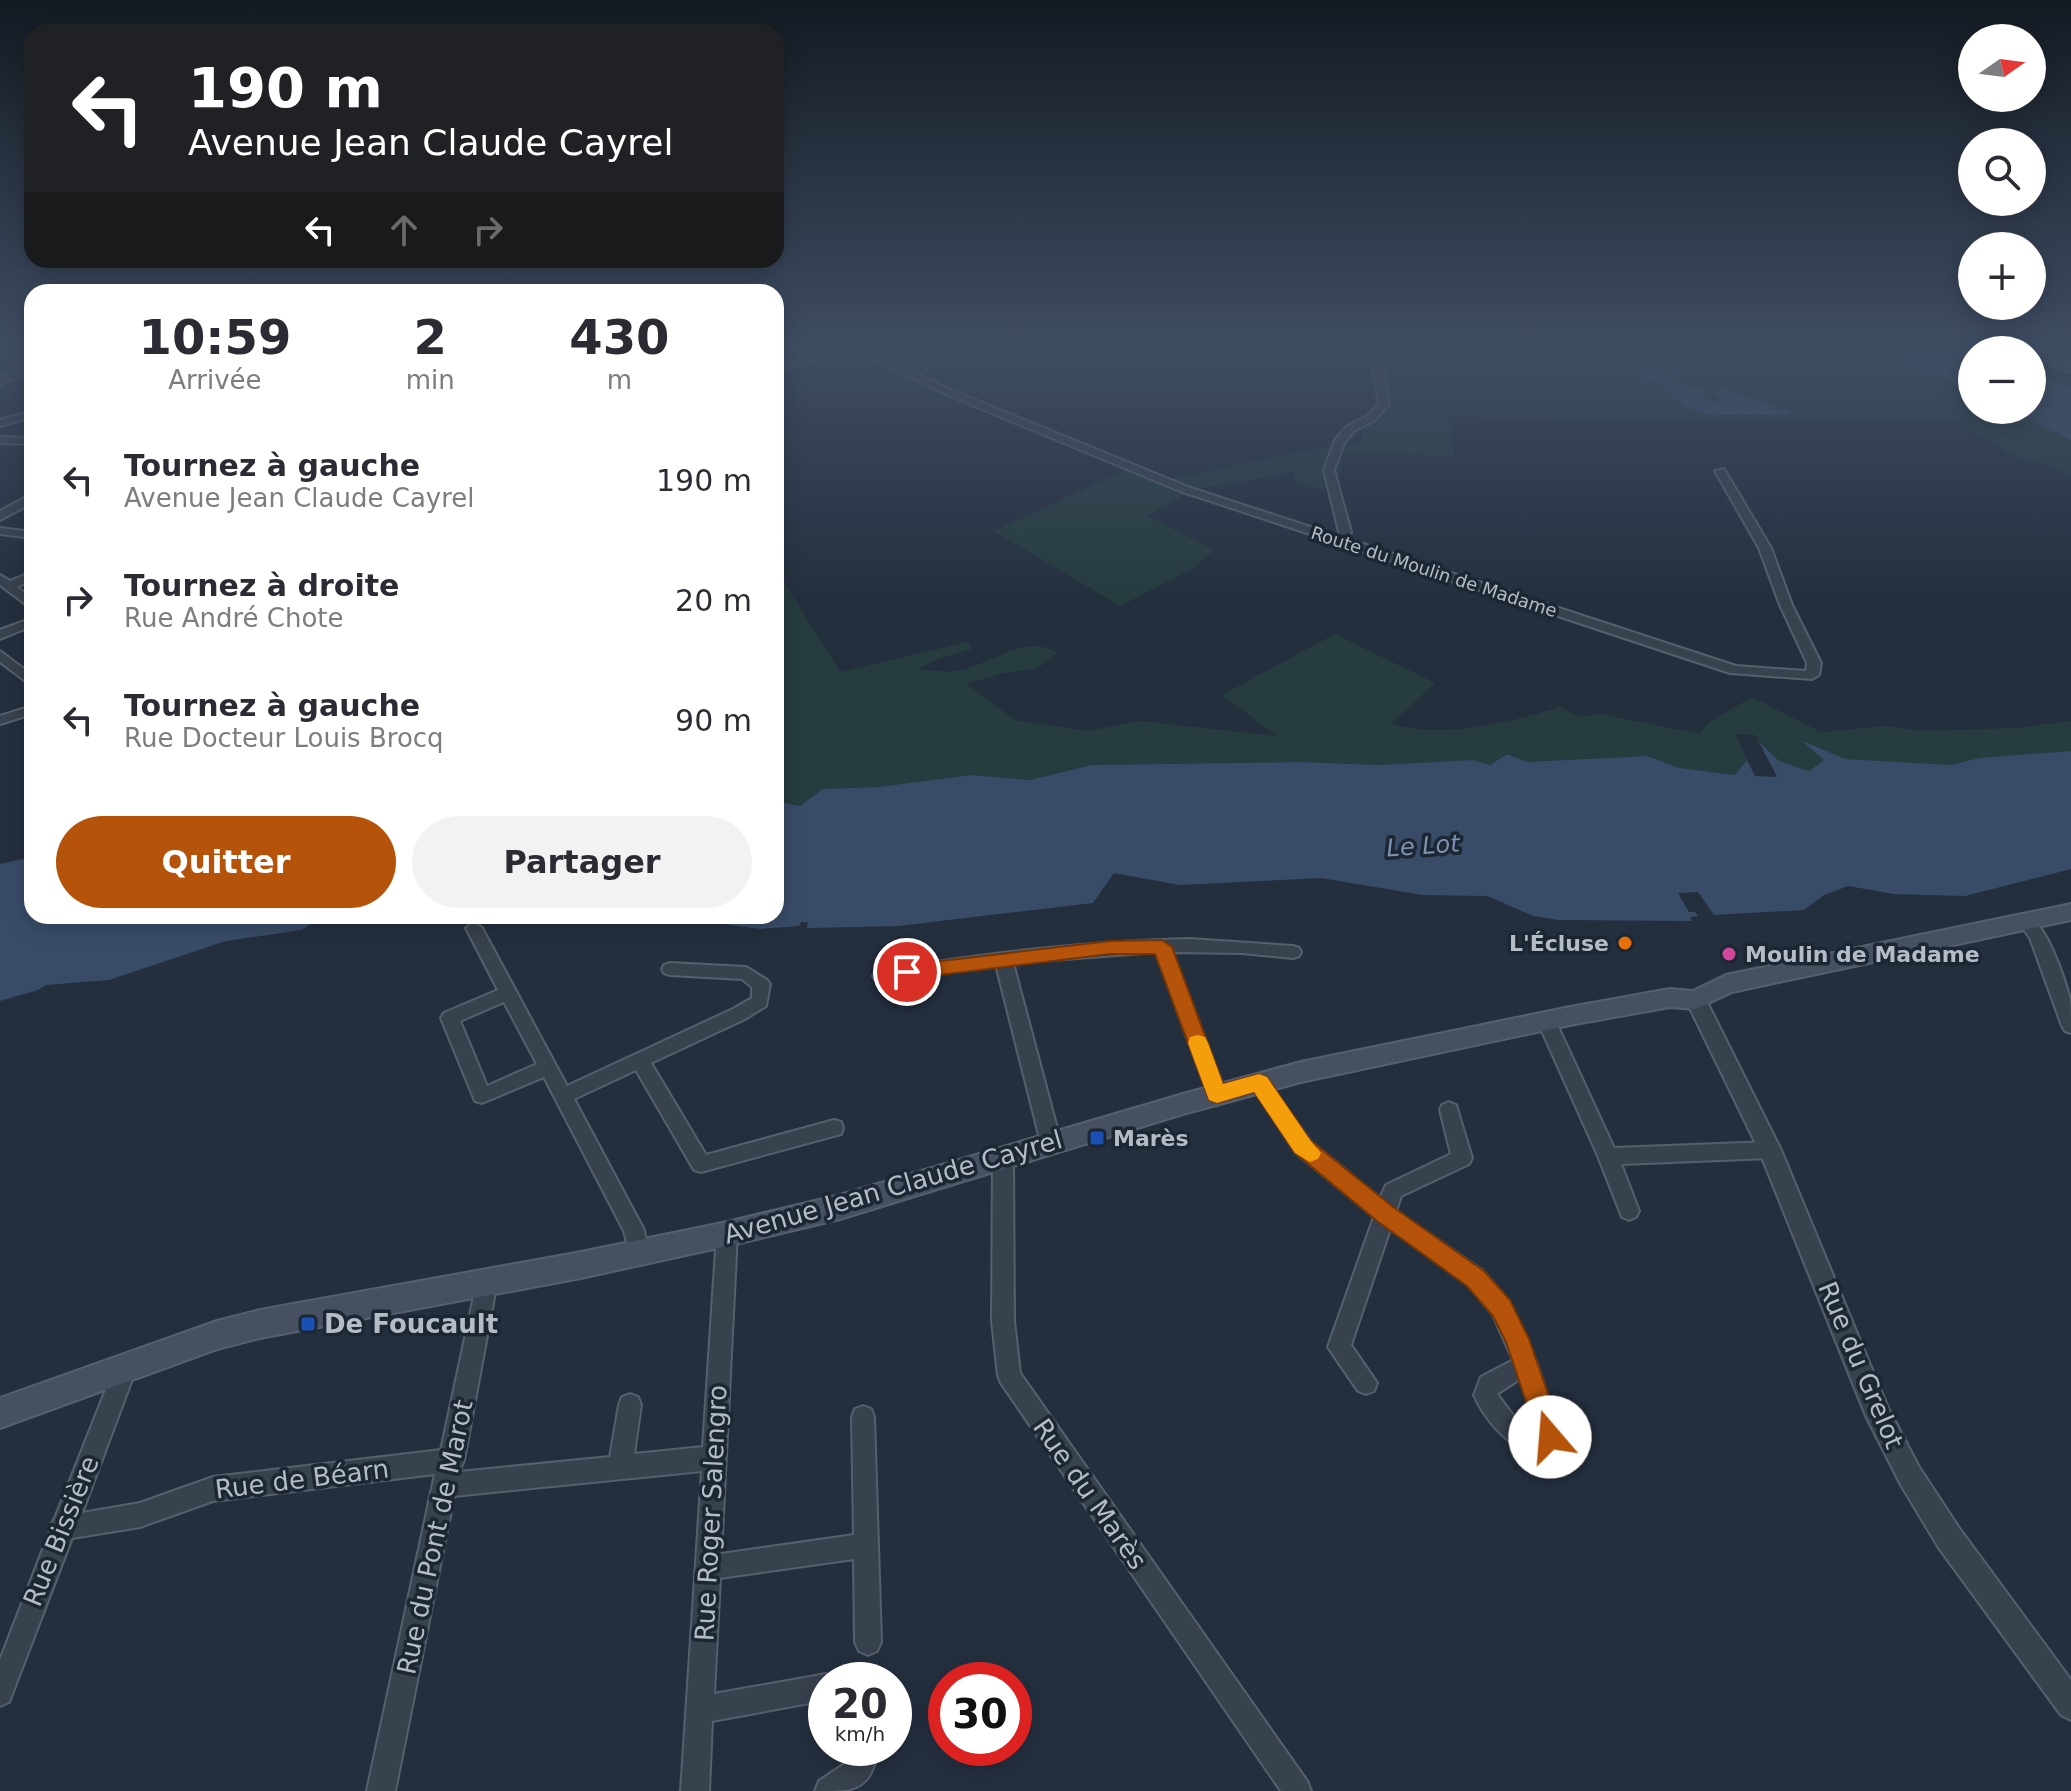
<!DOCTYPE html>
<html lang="fr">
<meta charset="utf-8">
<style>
:root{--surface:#fff;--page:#f2f2f3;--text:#2b2b33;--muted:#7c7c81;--accent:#b45309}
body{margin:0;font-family:"DejaVu Sans",sans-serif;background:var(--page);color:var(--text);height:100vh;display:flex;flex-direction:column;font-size:30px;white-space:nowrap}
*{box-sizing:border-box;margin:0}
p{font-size:26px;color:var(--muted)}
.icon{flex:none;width:44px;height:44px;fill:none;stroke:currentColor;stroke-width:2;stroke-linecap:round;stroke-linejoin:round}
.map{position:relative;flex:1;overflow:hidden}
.sheet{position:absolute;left:24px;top:284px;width:760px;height:640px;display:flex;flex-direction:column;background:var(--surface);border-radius:24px;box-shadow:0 4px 20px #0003}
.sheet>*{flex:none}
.hud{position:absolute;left:24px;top:24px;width:760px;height:244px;border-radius:24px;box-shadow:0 4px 20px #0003;background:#202124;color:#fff;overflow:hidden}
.needle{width:52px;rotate:76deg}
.fabs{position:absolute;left:1958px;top:24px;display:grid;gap:16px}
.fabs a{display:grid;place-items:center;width:88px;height:88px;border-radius:50%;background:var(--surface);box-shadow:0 4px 20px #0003;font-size:40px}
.speed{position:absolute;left:808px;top:1662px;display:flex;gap:16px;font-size:40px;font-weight:700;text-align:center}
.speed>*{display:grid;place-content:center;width:104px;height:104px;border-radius:50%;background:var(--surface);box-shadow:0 4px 20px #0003;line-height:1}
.speed small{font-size:20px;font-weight:400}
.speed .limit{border:12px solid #d22;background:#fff;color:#111}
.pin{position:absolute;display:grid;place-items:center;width:68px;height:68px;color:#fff;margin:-34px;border:4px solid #fff;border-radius:50%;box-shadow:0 2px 8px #0007}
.me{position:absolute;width:88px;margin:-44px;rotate:342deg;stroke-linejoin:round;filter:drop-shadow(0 0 6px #0008)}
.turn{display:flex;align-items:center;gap:28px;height:168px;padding:0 32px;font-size:36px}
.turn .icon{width:104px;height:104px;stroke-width:2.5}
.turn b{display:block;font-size:56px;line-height:68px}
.lanes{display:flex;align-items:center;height:76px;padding:0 32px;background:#0003;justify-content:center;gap:40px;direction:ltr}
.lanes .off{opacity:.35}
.eta{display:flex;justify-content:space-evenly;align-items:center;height:136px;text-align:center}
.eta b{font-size:48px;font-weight:800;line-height:56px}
.cta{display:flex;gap:16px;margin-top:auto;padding:16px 32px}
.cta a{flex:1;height:92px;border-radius:48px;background:var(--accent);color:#fff;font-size:32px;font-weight:800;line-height:92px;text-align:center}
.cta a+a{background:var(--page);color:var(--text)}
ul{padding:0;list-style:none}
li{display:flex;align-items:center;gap:24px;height:120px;padding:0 32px}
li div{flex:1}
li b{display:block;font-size:30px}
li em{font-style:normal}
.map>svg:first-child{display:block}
.green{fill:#263c3f;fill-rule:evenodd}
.water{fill:#394c67}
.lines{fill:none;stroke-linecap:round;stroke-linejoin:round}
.minor-casing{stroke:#565f6c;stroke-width:4}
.tertiary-casing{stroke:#565f6c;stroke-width:4}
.secondary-casing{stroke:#565f6c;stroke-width:4}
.minor{fill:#38414e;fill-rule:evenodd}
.tertiary{fill:#38414e;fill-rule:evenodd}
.secondary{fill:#465061;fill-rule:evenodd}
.route{fill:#b45309;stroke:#753606;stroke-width:2}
.slow{fill:#f59e0b}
.food-dot{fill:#e8710a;stroke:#1d2633;stroke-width:3}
.hotel-dot{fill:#d1479c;stroke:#1d2633;stroke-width:3}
.transit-dot{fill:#1a4fb4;stroke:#1d2633;stroke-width:3}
.labels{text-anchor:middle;stroke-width:7;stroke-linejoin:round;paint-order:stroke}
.far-street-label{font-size:18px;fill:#b4bcc9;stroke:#1d2633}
.poi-label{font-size:22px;font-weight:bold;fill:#b4bcc9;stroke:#1d2633;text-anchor:start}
.water-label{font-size:24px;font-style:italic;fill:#7c92b1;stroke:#1d2633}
.near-street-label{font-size:26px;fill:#b4bcc9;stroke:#1d2633}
.near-poi-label{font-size:26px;font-weight:bold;fill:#b4bcc9;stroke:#1d2633;text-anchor:start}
</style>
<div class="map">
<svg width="2071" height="1791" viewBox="0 0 2071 1791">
<rect width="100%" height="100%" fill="#242f3e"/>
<g class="green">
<path d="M1365,349H1667L1694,360L1756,349H1878L1972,391V410H2012L2071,440V477L2048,464L2016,458L1960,422L1450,417L1454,456L1343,453L1340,475L1324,489L1294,483L1295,472L1196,489L1147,516L1214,550L1192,569L1120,606L994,531L1125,470L1174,478L1311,450L1359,445L1365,421L1385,406ZM1634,372L1666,376L1664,380L1707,391L1701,397L1725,404L1718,388C1729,390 1741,393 1752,396C1766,400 1775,408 1790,411L1791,415L1721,416L1682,406L1659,384Z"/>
<path d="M776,569L840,672L968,642L972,649L937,659L919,669C931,670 944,673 956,671C988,667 1025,632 1057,653L1037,669L1003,673L966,684L1015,720L1087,731L1141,721L1277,736L1222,695L1335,634L1435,683L1391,724C1444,739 1508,723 1560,707L1580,717L1599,714L1699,734L1710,722L1752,697L1821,732L1885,726L1924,731L2017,728L2071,721V751L1979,758L1951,765L1845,759L1804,741L1824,760L1809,771L1779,761L1755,735L1735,734L1747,760L1735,775L1680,768L1647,756L1527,762L1507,754L1490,765L1473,760L1379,765L1299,762L1092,765L1030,780L971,775L878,787L824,789L800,806L776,801Z"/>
</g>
<g class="water">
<polygon points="1878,349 1993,349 1994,350 1972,350 1972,391"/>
<polygon points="2032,369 2071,388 2071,440 2012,410 2032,410"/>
<polygon points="1633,372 1667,376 1665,380 1707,391 1701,397 1724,404 1714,392 1720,388 1777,406 1776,409 1790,411 1791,415 1708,415 1682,405 1659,384"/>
<polygon points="1758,740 1779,761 1809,771 1824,760 1801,740 1845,759 1951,765 1979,758 2071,751 2071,869 1965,896 1894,894 1848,886 1824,895 1804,910 1714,915 1698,892 1678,893 1689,912 1695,912 1698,916 1690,917 1692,921 1559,920 1533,916 1488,896 1423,895 1321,878 1180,885 1114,873 1093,903 898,926 807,928 808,922 801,922 799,926 760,929 663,916 776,916 776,801 800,806 823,789 878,787 971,775 1030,780 1092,765 1299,762 1379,765 1473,760 1490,765 1507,754 1527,762 1647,756 1680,768 1735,775 1747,760 1755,776 1777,777"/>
<polygon points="32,857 32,916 377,916 353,921 321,918 301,930 226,941 109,980 46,985 38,990 0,1001 0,864"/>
</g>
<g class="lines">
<g class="minor-casing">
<g id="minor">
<polygon points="828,349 842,349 776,373 776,367"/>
<polygon points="852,349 864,349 949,389 1188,487 1338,536 1339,532 1324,470 1335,440 1346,427 1367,416 1379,404 1372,365 1365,349 1374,349 1382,365 1389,404 1375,420 1354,431 1344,443 1334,470 1351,532 1348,539 1736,666 1806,671 1807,663 1780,605 1759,548 1715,471 1724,469 1771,548 1792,605 1821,663 1819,675 1812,679 1730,673 1180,491 943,393"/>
<polygon points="32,363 32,370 0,385 0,378"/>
<polygon points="32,411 32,417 0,426 0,420"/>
<polygon points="0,437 32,438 32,444 0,443"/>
<polygon points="0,528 32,532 32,538 0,534"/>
<polygon points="32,572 32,580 17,587 32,599 32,609 0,585 0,575 10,581"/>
<polygon points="32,618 32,626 0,639 0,630"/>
<polygon points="0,651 32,675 32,686 0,662"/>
<polygon points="32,706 32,714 0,724 0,716"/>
<path d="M2026,915C2046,922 2065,979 2070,1000C2071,1010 2071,1022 2071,1033L2065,1031L2062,1026L2030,938L2018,921Z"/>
<path d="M474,922L482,928L567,1086L733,1009L752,998V987L742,979L670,975L664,973L662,969L664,965L670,963L746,967L767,980L770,984L766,1006L745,1019L651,1063L706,1155L834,1120L841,1122L843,1128L841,1134L701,1172L694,1170L636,1070L574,1099L644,1230L648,1252L645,1258L638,1261L631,1258L624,1231L544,1077L482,1103L475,1101L473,1096L441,1018L444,1013L498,990L466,928ZM504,1002L537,1064L487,1086L460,1021Z"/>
<path d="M1190,939L1293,946L1299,948L1301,952L1299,956L1293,958L1242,953L1172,952L1226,1094L1224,1099L1217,1101L1210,1099L1208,1094L1156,952L1013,963L1061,1143L1058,1149L1051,1151L1044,1149L1041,1143L996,965L882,982L876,980L873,976L876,972L882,970C985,954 1086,941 1190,939Z"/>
<polygon points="1546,1013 1552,1015 1555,1020 1614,1148 1770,1142 1777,1144 1780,1150 1777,1156 1770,1158 1621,1164 1639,1211 1636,1217 1629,1220 1622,1217 1598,1156 1537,1020 1540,1015"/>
<path d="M1259,1076L1265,1078L1310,1141L1380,1198L1386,1185L1451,1154L1440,1110L1442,1105L1449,1102L1456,1105L1472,1158L1469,1164L1401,1196L1396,1211L1483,1271L1509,1301L1537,1364L1561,1437L1557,1460L1549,1464C1515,1450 1489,1429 1474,1395L1481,1377L1513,1360L1493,1315L1469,1285L1390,1229L1351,1345L1377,1383L1374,1391L1366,1394L1358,1391L1328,1347L1374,1217L1296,1153L1250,1083L1253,1078ZM1520,1379L1538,1435L1512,1414L1497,1394Z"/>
<polygon points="1003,1150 1010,1152 1013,1158 1014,1321 1020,1373 1307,1781 1311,1791 1281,1791 1001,1383 998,1376 992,1321 993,1158 996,1152"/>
<polygon points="727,1225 734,1228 737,1234 721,1554 854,1535 852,1417 855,1409 863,1406 871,1409 874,1417 881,1642 877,1651 868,1655 859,1651 855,1642 854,1559 720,1578 714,1694 826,1674 836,1680 826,1680 826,1700 712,1721 709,1791 681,1791 702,1471 454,1496 395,1791 367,1791 435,1474 213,1501 140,1527 72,1538 9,1702 0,1706 0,1660 50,1531 49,1528 55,1518 109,1382 114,1362 122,1358 130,1362 133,1369 131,1382 82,1513 140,1503 213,1477 441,1450 477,1282 480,1275 487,1273 494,1275 497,1282 464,1460 459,1472 610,1457 619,1405 622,1397 630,1394 638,1397 641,1405 634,1454 703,1447 717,1234 720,1228"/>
<path d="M853,1748H879C869,1791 858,1791 815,1791L819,1781L849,1761Z"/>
</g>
</g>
<g class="tertiary-casing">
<g id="tertiary">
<polygon points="32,494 32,503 0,520 0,511"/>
<polygon points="1696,993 1703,995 1706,1000 1781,1150 1888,1408 1919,1467 1959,1528 2071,1680 2071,1720 2061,1715 1939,1548 1901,1485 1866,1416 1759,1150 1686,1000 1689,995"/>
</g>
</g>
<g class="secondary-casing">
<g id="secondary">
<polygon points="2040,349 2071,364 2071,373 2032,355 2032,350 2026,350"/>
<polygon points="2071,904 2071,920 1732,992 1696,1009 1670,1007 1570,1025 1301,1082 1183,1114 840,1219 727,1246 581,1278 260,1338 217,1349 0,1428 0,1398 217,1321 260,1310 581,1252 727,1222 840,1195 1183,1094 1301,1062 1570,1007 1670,989 1693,991 1726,975"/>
</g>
</g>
<use href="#minor" class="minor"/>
<use href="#tertiary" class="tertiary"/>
<use href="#secondary" class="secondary"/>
</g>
<linearGradient id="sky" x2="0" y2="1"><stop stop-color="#141a22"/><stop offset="0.58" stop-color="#3f4d63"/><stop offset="1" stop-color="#3f4d63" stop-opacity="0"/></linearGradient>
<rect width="2071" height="600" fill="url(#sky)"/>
<polygon class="route" points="1162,940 1172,947 1223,1084 1259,1074 1267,1077 1310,1140 1393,1207 1484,1271 1510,1300 1529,1339 1563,1437 1559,1446 1550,1450 1541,1446 1506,1342 1493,1316 1467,1286 1377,1221 1295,1153 1254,1092 1217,1103 1209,1100 1155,954 1110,954 907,979 897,972 907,965 1110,941"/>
<polygon class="slow" points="1198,1035 1205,1037 1208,1043 1223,1084 1259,1074 1267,1077 1310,1140 1321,1153 1318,1159 1310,1162 1295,1153 1254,1092 1217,1103 1209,1100 1188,1043 1190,1037"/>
<circle class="food-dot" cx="1625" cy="943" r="8"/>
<circle class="hotel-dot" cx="1729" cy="954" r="8"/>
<g class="transit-dot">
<rect x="1089" y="1130" width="16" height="16" rx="4"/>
<rect x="300" y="1316" width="16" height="16" rx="4"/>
</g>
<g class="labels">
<g class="far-street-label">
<text transform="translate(1434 572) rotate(18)" y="6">Route du Moulin de Madame</text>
</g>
<g class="poi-label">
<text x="1609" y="951" text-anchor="end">L'Écluse</text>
<text x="1745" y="962">Moulin de Madame</text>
<text x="1113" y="1146">Marès</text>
</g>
<g class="water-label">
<text transform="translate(1423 846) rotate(-4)" y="8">Le Lot</text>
</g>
<g class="near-street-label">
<text transform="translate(893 1187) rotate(-16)" y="9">Avenue Jean Claude Cayrel</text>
<text transform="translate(1861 1365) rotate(67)" y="9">Rue du Grelot</text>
<text transform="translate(302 1479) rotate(-7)" y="9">Rue de Béarn</text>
<text transform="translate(1090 1494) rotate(55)" y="9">Rue du Marès</text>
<text transform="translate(711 1513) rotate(-87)" y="9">Rue Roger Salengro</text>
<text transform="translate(61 1531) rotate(-68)" y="9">Rue Bissière</text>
<text transform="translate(435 1537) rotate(-78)" y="9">Rue du Pont de Marot</text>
</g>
<g class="near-poi-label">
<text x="324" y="1333">De Foucault</text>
</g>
</g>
</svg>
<div class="fabs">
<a><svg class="needle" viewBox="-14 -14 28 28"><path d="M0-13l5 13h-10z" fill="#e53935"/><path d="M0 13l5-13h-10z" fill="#7c7c81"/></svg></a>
<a><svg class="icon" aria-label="search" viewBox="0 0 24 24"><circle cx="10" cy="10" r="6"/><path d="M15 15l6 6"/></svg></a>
<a>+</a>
<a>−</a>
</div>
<div class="speed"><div>20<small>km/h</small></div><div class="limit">30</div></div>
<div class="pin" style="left:907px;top:972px;background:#d93025"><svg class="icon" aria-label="arrive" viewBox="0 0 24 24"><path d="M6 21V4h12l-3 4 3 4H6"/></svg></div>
<svg class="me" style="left:1550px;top:1437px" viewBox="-20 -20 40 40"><circle r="19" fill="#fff"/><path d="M0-13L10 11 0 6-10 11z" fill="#b45309"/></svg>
<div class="hud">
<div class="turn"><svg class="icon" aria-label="left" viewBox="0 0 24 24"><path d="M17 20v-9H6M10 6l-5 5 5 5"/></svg><div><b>190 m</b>Avenue Jean Claude Cayrel</div></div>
<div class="lanes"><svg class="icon" aria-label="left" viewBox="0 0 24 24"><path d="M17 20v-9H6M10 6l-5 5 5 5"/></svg><svg class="icon off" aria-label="ahead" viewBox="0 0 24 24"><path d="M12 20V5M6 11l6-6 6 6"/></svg><svg class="icon off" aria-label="right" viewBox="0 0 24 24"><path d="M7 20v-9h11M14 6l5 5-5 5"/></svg></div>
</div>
<section class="sheet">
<div class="eta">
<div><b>10:59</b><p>Arrivée</p></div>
<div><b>2</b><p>min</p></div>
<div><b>430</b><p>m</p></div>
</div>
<ul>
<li><svg class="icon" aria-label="left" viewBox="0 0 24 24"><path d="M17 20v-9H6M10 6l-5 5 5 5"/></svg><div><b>Tournez à gauche</b><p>Avenue Jean Claude Cayrel</p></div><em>190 m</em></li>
<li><svg class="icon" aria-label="right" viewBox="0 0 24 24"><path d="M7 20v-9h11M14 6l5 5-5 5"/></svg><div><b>Tournez à droite</b><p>Rue André Chote</p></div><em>20 m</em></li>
<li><svg class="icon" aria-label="left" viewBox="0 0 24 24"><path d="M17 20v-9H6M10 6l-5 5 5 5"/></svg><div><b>Tournez à gauche</b><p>Rue Docteur Louis Brocq</p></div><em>90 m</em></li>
</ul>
<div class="cta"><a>Quitter</a><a>Partager</a></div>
</section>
</div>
